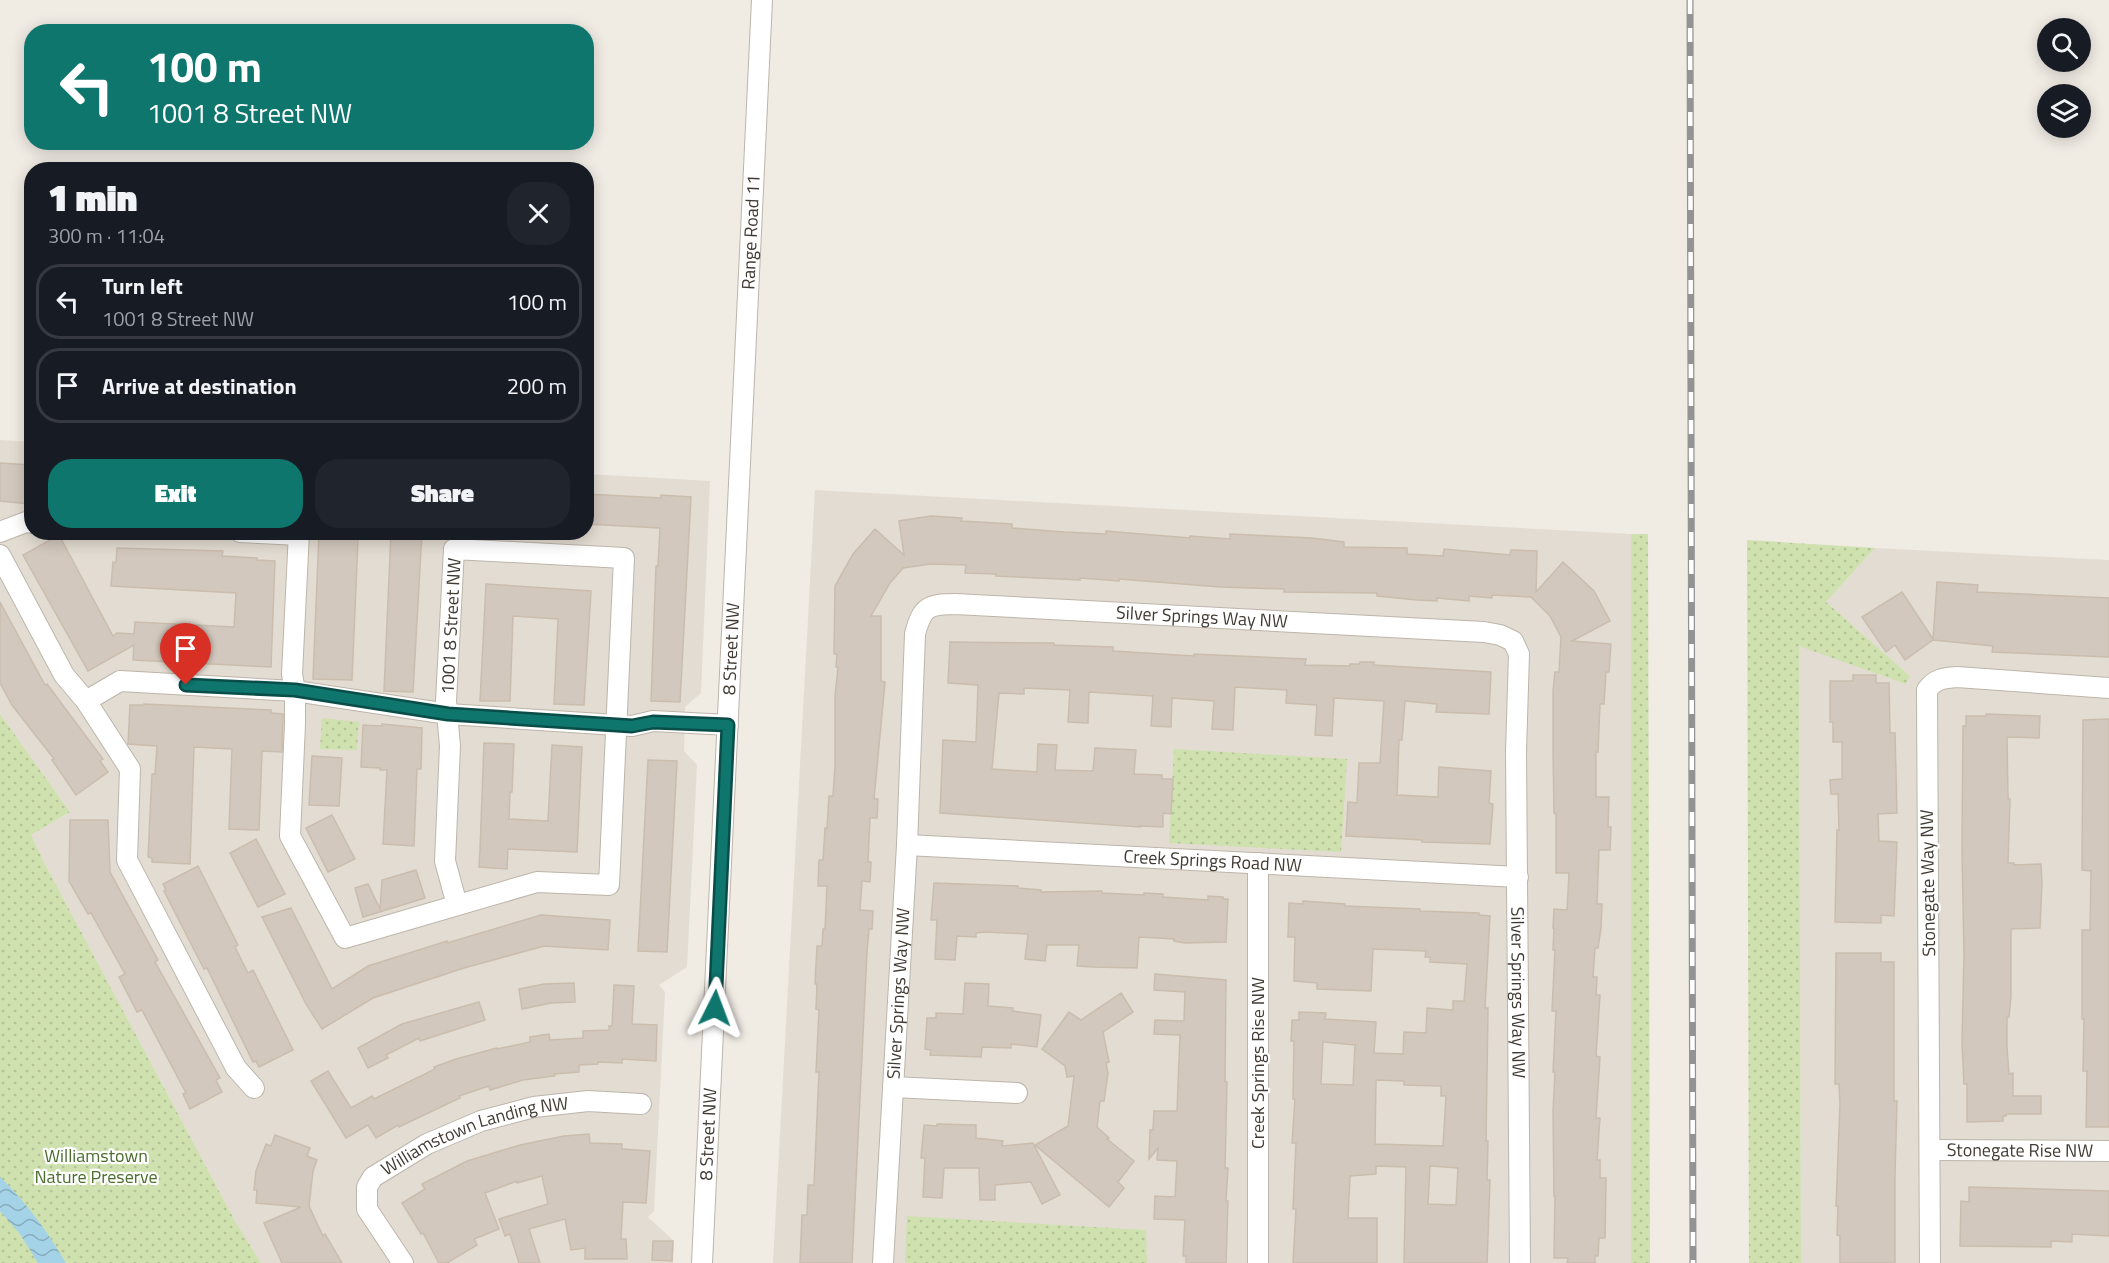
<!DOCTYPE html>
<meta charset="utf-8">
<style>
:root{--surface:#171b24;--page:#20242c;--text:#f1f3f6;--muted:#9ea1a6;--line:#363941;--accent:#0f766e}
body{margin:0;font-family:"Titillium Web",sans-serif;background:var(--page);color:var(--text);height:100vh;display:flex;flex-direction:column;font-size:22px;white-space:nowrap}
*{box-sizing:border-box;margin:0}
p{font-size:20px;color:var(--muted)}
.icon{flex:none;width:33px;height:33px;fill:none;stroke:currentColor;stroke-width:2;stroke-linecap:round;stroke-linejoin:round}
.map{position:relative;flex:1;overflow:hidden}
.drawer{position:absolute;left:24px;top:162px;width:570px;height:378px;display:flex;flex-direction:column;background:var(--surface);border-radius:24px;box-shadow:0 3px 15px #0003}
.drawer>*{flex:none}
.guide{position:absolute;left:24px;top:24px;width:570px;height:126px;border-radius:24px;box-shadow:0 3px 15px #0003;background:#0f766e;color:#fff;overflow:hidden}
.fabs{position:absolute;left:2037px;top:18px;display:grid;gap:12px}
.fabs a{display:grid;place-items:center;width:54px;height:54px;border-radius:50%;background:var(--surface);box-shadow:0 3px 15px #0003;font-size:30px}
.pin{position:absolute;display:grid;place-items:center;width:51px;height:51px;color:#fff;margin:-62px -26px;border-radius:50% 50% 50% 0;rotate:-45deg;box-shadow:0 0 6px #0007}
.pin .icon{rotate:45deg}
.me{position:absolute;width:66px;margin:-33px;rotate:3deg;stroke-linejoin:round;filter:drop-shadow(0 0 4px #0008)}
.turn{display:flex;align-items:center;gap:21px;height:126px;padding:0 24px;font-size:27px}
.turn .icon{width:78px;height:78px;stroke-width:2.5}
.turn b{display:block;font-size:42px;line-height:51px}
.round{display:grid;place-items:center;flex:none;width:63px;height:63px;border-radius:24px;background:var(--page)}
.head{display:flex;align-items:center;justify-content:space-between;height:102px;padding:0 24px}
h1{font-size:36px;font-weight:800;line-height:45px}
.action{display:flex;gap:12px;margin-top:auto;padding:12px 24px}
.action a{flex:1;height:69px;border-radius:24px;background:var(--accent);color:#fff;font-size:24px;font-weight:800;line-height:69px;text-align:center}
.action a+a{background:var(--page);color:var(--text)}
ul{padding:0;list-style:none}
li{display:flex;align-items:center;gap:18px;height:75px;margin:0 12px 9px;padding:0 12px;border:3px solid var(--line);border-radius:24px}
li div{flex:1}
li b{display:block;font-size:22px}
li em{font-style:normal}
.map>svg:first-child{display:block}
.residential{fill:#e3dcd2}
.park{fill:url(#park-dots)}
.water{fill:url(#water-waves)}
.building{fill:#d3c8bd;stroke:#cabdae;stroke-width:1.5;fill-rule:evenodd}
.lines{fill:none;stroke-linecap:round;stroke-linejoin:round}
.minor-casing{stroke:#bdb5aa;stroke-width:22}
.minor{stroke:#fff;stroke-width:20}
.rail-casing{stroke:#939393;stroke-width:7}
.rail{stroke:#fff;stroke-width:4.5;stroke-dasharray:14;stroke-linecap:butt}
.route-casing{stroke:#0a4d48;stroke-width:15}
.route{stroke:#0f766e;stroke-width:10}
.labels{text-anchor:middle;stroke-width:4.5;stroke-linejoin:round;paint-order:stroke}
.street-label{font-size:18px;fill:#413b34;stroke:#fff}
.park-label{font-size:18px;fill:#4b6d2d;stroke:#fff}
</style>
<div class="map">
<svg width="2109" height="1263" viewBox="0 0 2109 1263">
<defs>
<pattern id="park-dots" width="8" height="8" patternUnits="userSpaceOnUse" patternTransform="scale(1.5)"><rect width="8" height="8" fill="#cfe1af"/><path d="M2 2h.1M6 6h.1" fill="none" stroke="#b3c297" stroke-width="1.8" stroke-linecap="round"/></pattern>
<pattern id="water-waves" width="16" height="10" patternUnits="userSpaceOnUse" patternTransform="scale(1.5)"><rect width="16" height="10" fill="#a4d3e8"/><path d="M0 5q4-4 8 0t8 0" fill="none" stroke="#87acbd"/></pattern>
</defs>
<rect width="100%" height="100%" fill="#f0ebe3"/>
<g class="residential">
<polygon points="0,440 31,442 32,532 586,532 587,474 710,481 701,693 685,707 684,751 697,765 687,967 659,985 665,992 654,1211 648,1217 674,1241 673,1263 261,1263 235,1221 45,864 31,835 70,812 0,714"/>
<polygon points="815,490 1631,534 1631,1263 773,1263"/>
<polygon points="1875,548 2109,560 2109,1263 1801,1263 1799,645 1906,683 1910,676 1826,602"/>
</g>
<g class="park">
<polygon points="1631,534 1648,534 1650,1263 1631,1263"/>
<polygon points="1747,540 1875,548 1826,602 1910,676 1906,684 1799,646 1801,1263 1749,1263"/>
<polygon points="0,714 70,812 31,835 45,864 235,1221 261,1263 0,1263"/>
<polygon points="322,718 359,722 357,750 320,749"/>
<polygon points="1174,749 1347,759 1341,852 1169,843"/>
<polygon points="907,1216 1146,1230 1147,1263 905,1263"/>
</g>
<path class="water" d="M0,1177C27,1203 47,1231 66,1263H38L20,1234L0,1211Z"/>
<g class="building">
<polygon points="0,463 32,465 32,502 30,502 29,504 0,501"/>
<polygon points="586,494 661,498 661,495 691,497 680,702 651,701 656,566 658,566 660,528 586,524"/>
<polygon points="931,516 962,518 961,521 1012,524 1012,528 1064,532 1106,534 1106,531 1190,538 1190,536 1230,539 1230,534 1312,538 1344,542 1344,547 1407,548 1407,554 1443,556 1444,549 1510,555 1511,550 1537,551 1536,592 1563,562 1594,591 1610,621 1572,641 1611,644 1609,672 1606,672 1604,704 1600,704 1598,752 1596,752 1596,797 1609,797 1608,827 1611,827 1610,850 1599,850 1597,904 1602,904 1601,928 1598,948 1595,948 1593,977 1597,977 1596,995 1600,995 1596,1056 1600,1057 1596,1118 1600,1118 1597,1160 1600,1160 1600,1178 1606,1178 1605,1238 1599,1238 1598,1256 1595,1256 1595,1263 1567,1263 1568,1258 1554,1258 1555,1196 1554,1196 1553,1111 1555,1072 1553,1072 1556,1011 1552,1011 1555,950 1553,950 1554,928 1553,928 1554,909 1567,910 1569,873 1556,873 1556,814 1554,813 1553,752 1553,691 1555,672 1559,672 1561,637 1550,616 1531,597 1492,595 1492,598 1469,596 1469,601 1437,598 1437,601 1417,600 1377,596 1377,593 1284,592 1284,589 1220,587 1119,579 1119,581 1080,578 1080,580 996,576 996,574 965,573 966,565 931,564 903,568 890,583 871,616 881,616 881,681 885,682 874,799 878,799 877,818 870,818 868,862 871,862 870,882 862,881 860,910 873,911 872,929 869,929 867,952 852,1263 800,1263 802,1215 807,1215 808,1185 814,1185 819,1072 816,1072 819,1010 816,1009 817,984 815,984 817,946 822,946 823,929 825,929 827,886 818,886 819,860 823,860 825,828 827,828 829,796 833,796 835,766 835,696 838,667 836,667 837,654 834,654 835,586 853,554 875,529 904,555 899,521"/>
<polygon points="319,532 355,532 355,539 358,539 352,680 313,679"/>
<polygon points="391,532 422,532 413,692 384,691"/>
<polygon points="59,535 113,636 117,633 134,634 135,622 234,627 236,593 111,586 113,562 116,563 117,548 223,551 222,556 257,558 257,560 275,561 271,667 133,660 134,645 88,671 23,555"/>
<polygon points="1937,582 1978,585 1977,592 2109,598 2109,657 1992,652 1993,646 1933,640 1905,660 1895,645 1886,652 1862,617 1902,592 1933,639"/>
<polygon points="486,584 591,591 584,705 554,704 558,619 513,616 510,701 480,701"/>
<polygon points="0,602 45,685 47,684 103,759 100,761 108,772 76,795 52,760 54,759 12,705 0,683"/>
<polygon points="950,642 1054,643 1054,645 1113,647 1113,651 1194,656 1194,654 1306,659 1305,665 1350,666 1350,664 1359,664 1360,662 1374,662 1374,665 1491,672 1489,714 1436,712 1437,704 1405,701 1402,740 1399,740 1397,795 1438,797 1439,767 1491,771 1489,803 1493,804 1490,844 1422,842 1422,840 1406,839 1346,836 1348,802 1357,803 1359,763 1380,763 1384,701 1334,698 1332,736 1315,735 1317,705 1286,703 1287,690 1235,687 1233,730 1212,729 1214,701 1172,698 1171,727 1151,726 1153,696 1089,692 1088,723 1068,722 1070,690 1024,688 1024,694 999,693 992,769 1037,772 1038,744 1057,745 1055,770 1093,771 1095,748 1136,750 1134,774 1162,775 1162,779 1173,779 1171,814 1163,813 1163,827 1140,826 1140,827 940,813 943,740 976,742 978,685 948,683"/>
<polygon points="1853,675 1876,675 1876,683 1889,683 1890,733 1895,733 1897,813 1878,814 1879,841 1897,842 1894,916 1881,915 1881,923 1835,922 1837,830 1839,830 1838,794 1831,794 1830,780 1842,779 1842,742 1833,742 1833,722 1830,722 1830,681 1853,681"/>
<polygon points="144,704 271,710 271,713 283,714 282,752 262,751 259,830 229,829 232,749 194,747 190,864 152,862 152,858 148,857 152,774 155,774 157,746 128,744 130,705 144,705"/>
<polygon points="1986,714 2040,716 2039,738 2007,737 2008,799 2010,799 2008,863 2014,863 2014,865 2041,864 2042,883 2040,928 2011,929 2011,996 2009,1017 2007,1017 2007,1048 2009,1074 2013,1073 2013,1096 2041,1096 2041,1114 2006,1114 2006,1116 2003,1116 2003,1121 1967,1122 1967,1084 1964,1084 1962,1043 1964,954 1962,849 1963,726 1966,726 1966,716 1986,716"/>
<polygon points="2109,719 2109,1127 2086,1127 2087,1071 2083,1071 2084,1019 2082,1019 2082,930 2090,930 2091,871 2082,870 2083,720"/>
<polygon points="382,724 422,728 421,769 417,769 414,846 383,844 387,770 380,770 380,768 361,767 363,725 382,726"/>
<polygon points="484,743 514,744 512,792 510,792 509,819 548,821 552,745 582,747 577,852 508,849 507,869 479,867 480,850 482,850 480,850"/>
<polygon points="312,756 342,758 339,806 309,805"/>
<polygon points="648,760 677,761 667,952 638,951"/>
<polygon points="332,815 355,859 328,872 306,828"/>
<polygon points="70,820 108,820 110,872 158,960 155,962 220,1078 216,1080 222,1092 190,1109 183,1094 186,1093 142,1010 137,1012 119,977 125,974 91,913 88,914 69,881"/>
<polygon points="256,839 285,894 258,907 230,853"/>
<polygon points="198,866 238,945 235,947 248,973 253,970 293,1050 259,1067 256,1061 253,1062 207,968 204,969 164,891 166,890 163,884"/>
<polygon points="416,870 425,898 363,917 355,888 368,884 380,909 382,880"/>
<polygon points="934,883 1018,886 1018,888 1041,890 1041,892 1102,891 1102,893 1144,895 1144,893 1163,894 1163,897 1208,900 1208,896 1223,897 1223,899 1228,899 1226,942 1185,943 1174,941 1174,939 1139,937 1137,968 1093,967 1077,966 1079,945 1047,945 1045,961 1025,959 1028,934 985,932 976,933 976,937 957,936 955,960 935,959 937,920 931,920"/>
<path d="M1303,901L1345,904V906L1420,909V911L1479,913V915L1490,916L1485,1008H1488L1486,1141H1488L1487,1180H1490L1487,1263H1404L1406,1167L1376,1166V1174L1350,1176L1348,1218H1377V1263H1293L1296,1209H1293L1296,1143H1292L1295,1099H1293L1294,1041H1291L1292,1020H1299V1012L1326,1013L1325,1019L1376,1022L1374,1053L1403,1054L1404,1032L1426,1033L1427,1008L1453,1010V1001H1464L1467,964L1430,962V957H1425L1426,951L1373,949L1371,991L1317,989V983L1294,981L1295,937H1288L1289,903L1303,904ZM1323,1042L1355,1045L1353,1085L1321,1084ZM1376,1080L1404,1081V1085L1441,1086V1096H1446L1443,1146L1375,1144ZM1430,1166L1458,1168L1456,1205L1428,1204Z"/>
<polygon points="291,908 332,989 368,966 447,941 447,943 541,915 610,920 608,950 544,946 464,968 373,998 322,1029 306,1004 262,917"/>
<polygon points="1836,953 1881,953 1881,962 1894,962 1894,1101 1897,1101 1895,1174 1895,1263 1840,1263 1840,1236 1837,1235 1838,1206 1836,1206 1840,1104 1839,1084 1835,1084"/>
<polygon points="1155,974 1226,980 1225,1081 1227,1082 1225,1168 1228,1168 1226,1201 1228,1201 1226,1263 1186,1263 1186,1256 1183,1256 1185,1220 1154,1219 1155,1196 1175,1197 1177,1161 1157,1160 1158,1148 1149,1159 1150,1130 1153,1130 1154,1111 1177,1111 1180,1035 1154,1034 1155,1020 1184,1021 1185,992 1154,990"/>
<polygon points="574,983 575,1002 551,1003 522,1009 519,989 544,984"/>
<polygon points="965,983 989,984 988,1006 1013,1008 1013,1011 1041,1015 1037,1047 1011,1044 1011,1048 982,1047 981,1057 930,1055 931,1050 925,1049 927,1018 936,1018 936,1013 963,1014"/>
<polygon points="614,985 634,986 632,1024 657,1025 656,1061 622,1059 622,1063 598,1062 598,1064 579,1065 579,1072 554,1074 555,1076 523,1080 490,1090 489,1086 459,1096 460,1098 399,1127 398,1125 376,1138 368,1125 346,1138 311,1081 328,1071 351,1108 372,1096 374,1099 435,1069 434,1067 456,1059 497,1048 497,1049 530,1042 530,1037 549,1034 550,1040 583,1038 583,1031 609,1030 609,1026 612,1026"/>
<polygon points="1121,993 1133,1012 1103,1032 1109,1062 1106,1063 1108,1073 1104,1101 1100,1101 1097,1127 1109,1138 1107,1139 1134,1161 1118,1182 1124,1188 1109,1207 1035,1145 1068,1126 1074,1076 1067,1077 1065,1066 1042,1049 1069,1012 1081,1020"/>
<polygon points="479,1002 485,1020 420,1041 419,1038 386,1055 388,1058 368,1068 358,1048 402,1024"/>
<polygon points="937,1124 976,1125 976,1138 1003,1141 1002,1146 1033,1143 1060,1195 1042,1204 1031,1182 995,1185 995,1200 980,1200 979,1168 944,1168 942,1198 923,1197 925,1158 921,1158 924,1125 937,1126"/>
<polygon points="589,1134 590,1143 622,1144 622,1149 650,1151 646,1203 623,1202 621,1239 626,1239 627,1259 585,1259 585,1248 571,1250 565,1219 529,1229 540,1263 519,1263 510,1234 505,1236 499,1219 548,1204 542,1176 517,1183 517,1181 485,1193 499,1229 474,1239 477,1245 447,1263 439,1263 423,1233 421,1234 402,1203 425,1189 422,1184 467,1161 520,1145 564,1136"/>
<polygon points="275,1135 310,1148 307,1156 317,1160 313,1171 309,1206 323,1236 325,1234 342,1263 282,1263 264,1223 301,1207 256,1203 257,1190 254,1190 256,1171 266,1144 271,1146"/>
<polygon points="1969,1187 2109,1191 2109,1236 2072,1234 2072,1242 2051,1241 2051,1247 1960,1246 1961,1201 1969,1202"/>
<polygon points="653,1241 673,1241 672,1261 652,1260"/>
</g>
<g class="lines">
<g class="minor-casing">
<g id="minor">
<polyline points="0,532 26,522 32,523"/>
<polyline points="240,532 299,535"/>
<polyline points="299,532 292,674 295,691 295,724 290,836 345,938 537,882 609,885 624,558 454,549 446,701 450,746 445,861 457,905"/>
<polyline points="0,555 64,675 86,701 130,769 127,860 236,1068 254,1088"/>
<polyline points="86,701 120,681 295,691 448,714 632,726 653,721 728,725"/>
<path id="s1" d="M907,845L1518,877"/>
<polyline points="1258,863 1258,1263"/>
<polyline points="893,1087 1017,1093"/>
<path id="s2" d="M1930,1150L2109,1151"/>
<path id="s3" d="M403,1263L367,1209V1187L373,1177L427,1144L481,1121L534,1107L588,1101L641,1104"/>
<path id="s4" d="M702,1263L762,0"/>
<path id="s5" d="M883,1263L907,845L915,634C922,607 928,604 955,604L1484,632L1500,635L1513,641L1519,654L1516,752L1520,1263"/>
<path d="M1930,1263L1927,690C1935,679 1943,678 1957,677L2109,688"/>
</g>
</g>
<use href="#minor" class="minor"/>
<g class="rail-casing">
<polyline id="rail" points="1690,0 1693,1263"/>
</g>
<use href="#rail" class="rail"/>
</g>
<g class="lines">
<g class="route-casing">
<polyline id="route" points="186,685 295,690 448,714 632,726 653,722 728,725 715,1008"/>
</g>
<use href="#route" class="route"/>
</g>
<g class="labels">
<g class="street-label">
<text dy="6" stroke="none"><textPath href="#s4" startOffset="1032">Range Road 11</textPath></text>
<text dy="6" stroke="none"><textPath href="#s5" startOffset="934">Silver Springs Way NW</textPath></text>
<text transform="translate(451 626) rotate(-87)" y="6">1001 8 Street NW</text>
<text dy="6" stroke="none"><textPath href="#s4" startOffset="615">8 Street NW</textPath></text>
<text dy="6" stroke="none"><textPath href="#s1" startOffset="306">Creek Springs Road NW</textPath></text>
<text transform="translate(1928 883) rotate(-91)" y="6">Stonegate Way NW</text>
<text dy="6" stroke="none"><textPath href="#s5" startOffset="270">Silver Springs Way NW</textPath></text>
<text dy="6" stroke="none"><textPath href="#s5" startOffset="1600">Silver Springs Way NW</textPath></text>
<text transform="translate(1258 1063) rotate(-90)" y="6">Creek Springs Rise NW</text>
<text dy="6" stroke="none"><textPath href="#s4" startOffset="129">8 Street NW</textPath></text>
<text dy="6" stroke="none"><textPath href="#s3" startOffset="210">Williamstown Landing NW</textPath></text>
<text dy="6" stroke="none"><textPath href="#s2" startOffset="90">Stonegate Rise NW</textPath></text>
</g>
<g class="park-label">
<text x="96" y="1162">Williamstown<tspan x="96" dy="21">Nature Preserve</tspan></text>
</g>
</g>
</svg>
<div class="fabs">
<a><svg class="icon" aria-label="search" viewBox="0 0 24 24"><circle cx="10" cy="10" r="6"/><path d="M15 15l6 6"/></svg></a>
<a><svg class="icon" aria-label="layers" viewBox="0 0 24 24"><path d="M12 4l9 5-9 5-9-5zM3 14l9 5 9-5"/></svg></a>
</div>
<div class="pin" style="left:186px;top:685px;background:#d93025"><svg class="icon" aria-label="arrive" viewBox="0 0 24 24"><path d="M6 21V4h12l-3 4 3 4H6"/></svg></div>
<svg class="me" style="left:715px;top:1008px" viewBox="-20 -20 40 40"><path d="M0-17L14 15 0 8-14 15z" fill="#0f766e" stroke="#fff" stroke-width="4"/></svg>
<div class="guide">
<div class="turn"><svg class="icon" aria-label="left" viewBox="0 0 24 24"><path d="M17 20v-9H6M10 6l-5 5 5 5"/></svg><div><b>100 m</b>1001 8 Street NW</div></div>
</div>
<section class="drawer">
<div class="head"><div><h1>1 min</h1><p>300 m · 11:04</p></div><a class="round"><svg class="icon" aria-label="close" viewBox="0 0 24 24"><path d="M6 6l12 12M18 6L6 18"/></svg></a></div>
<ul>
<li><svg class="icon" aria-label="left" viewBox="0 0 24 24"><path d="M17 20v-9H6M10 6l-5 5 5 5"/></svg><div><b>Turn left</b><p>1001 8 Street NW</p></div><em>100 m</em></li>
<li><svg class="icon" aria-label="arrive" viewBox="0 0 24 24"><path d="M6 21V4h12l-3 4 3 4H6"/></svg><div><b>Arrive at destination</b></div><em>200 m</em></li>
</ul>
<div class="action"><a>Exit</a><a>Share</a></div>
</section>
</div>
